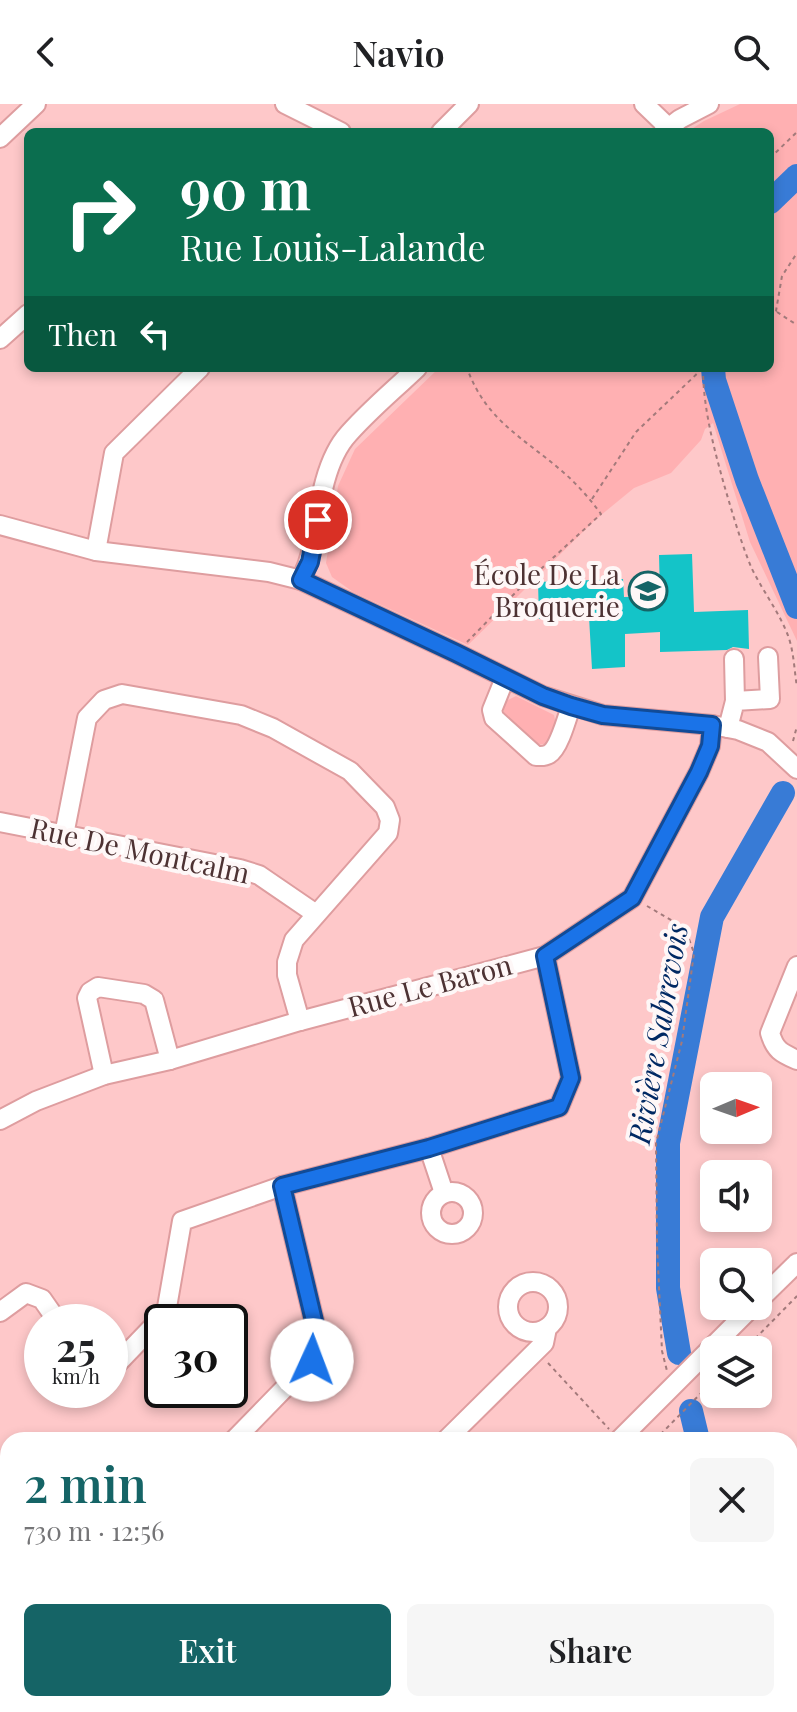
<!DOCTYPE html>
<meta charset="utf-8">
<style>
:root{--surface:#fff;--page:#f6f6f6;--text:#202124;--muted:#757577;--accent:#156466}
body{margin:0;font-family:"Playfair Display",serif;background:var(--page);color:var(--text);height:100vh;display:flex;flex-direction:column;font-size:30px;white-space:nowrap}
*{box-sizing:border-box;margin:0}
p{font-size:26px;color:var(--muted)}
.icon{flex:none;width:44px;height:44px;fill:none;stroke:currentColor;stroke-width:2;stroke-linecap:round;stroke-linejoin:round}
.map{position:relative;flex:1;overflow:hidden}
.drawer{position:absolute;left:0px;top:1328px;width:798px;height:280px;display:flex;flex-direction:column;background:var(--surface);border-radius:24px 24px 0 0;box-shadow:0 4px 12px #0003}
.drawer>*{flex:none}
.banner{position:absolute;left:24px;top:24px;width:750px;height:244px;border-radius:12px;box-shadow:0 4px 12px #0003;background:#0b6e4f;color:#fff;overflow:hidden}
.needle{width:52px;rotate:88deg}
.fabs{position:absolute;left:700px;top:968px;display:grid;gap:16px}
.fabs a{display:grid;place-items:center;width:72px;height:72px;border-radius:12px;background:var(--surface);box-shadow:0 4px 12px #0003;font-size:40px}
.speed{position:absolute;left:24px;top:1200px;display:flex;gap:16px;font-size:40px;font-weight:700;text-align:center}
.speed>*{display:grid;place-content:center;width:104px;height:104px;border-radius:50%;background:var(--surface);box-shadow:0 4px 12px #0003;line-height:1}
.speed small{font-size:20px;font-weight:400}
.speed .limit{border:4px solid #111;border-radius:12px;background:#fff;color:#111}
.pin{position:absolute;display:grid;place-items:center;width:68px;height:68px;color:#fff;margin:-34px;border:4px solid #fff;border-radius:50%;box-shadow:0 2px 8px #0007}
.me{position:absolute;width:88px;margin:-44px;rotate:2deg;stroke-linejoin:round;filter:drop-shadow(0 0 6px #0008)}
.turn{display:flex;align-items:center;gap:28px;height:168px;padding:0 24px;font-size:36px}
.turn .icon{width:104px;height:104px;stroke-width:2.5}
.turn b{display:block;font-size:56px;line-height:68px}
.then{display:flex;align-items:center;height:76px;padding:0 24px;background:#0003;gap:16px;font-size:30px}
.round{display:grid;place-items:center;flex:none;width:84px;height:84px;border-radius:12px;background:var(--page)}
.overview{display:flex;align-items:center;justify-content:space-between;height:136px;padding:0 24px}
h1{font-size:48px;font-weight:600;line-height:60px;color:var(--accent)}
.action{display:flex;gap:16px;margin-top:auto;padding:16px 24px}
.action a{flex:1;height:92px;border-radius:12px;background:var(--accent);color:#fff;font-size:32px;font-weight:600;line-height:92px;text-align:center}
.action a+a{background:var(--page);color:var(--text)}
header{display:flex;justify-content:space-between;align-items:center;height:104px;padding:0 24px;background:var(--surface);font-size:36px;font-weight:600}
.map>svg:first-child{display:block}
.green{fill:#ffb0b2}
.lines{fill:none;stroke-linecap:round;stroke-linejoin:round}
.river{stroke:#387bd6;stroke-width:24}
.building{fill:#14c4c8}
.minor-casing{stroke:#de9d9f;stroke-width:22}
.path{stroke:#a37a7b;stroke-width:2;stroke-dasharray:4 4;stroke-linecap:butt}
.minor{stroke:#fff;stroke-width:18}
.route-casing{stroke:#114b97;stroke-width:20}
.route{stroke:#1a73e8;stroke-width:14}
.labels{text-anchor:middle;stroke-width:8;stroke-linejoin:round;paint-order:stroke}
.poi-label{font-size:28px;fill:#4d3233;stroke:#fef7f7;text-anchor:end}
.street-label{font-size:28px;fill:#4d3233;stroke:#fef7f7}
.water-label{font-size:30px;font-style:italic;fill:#002963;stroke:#fef7f7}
</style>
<header><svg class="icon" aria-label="back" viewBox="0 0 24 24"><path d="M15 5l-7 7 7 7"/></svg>Navio<svg class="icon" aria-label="search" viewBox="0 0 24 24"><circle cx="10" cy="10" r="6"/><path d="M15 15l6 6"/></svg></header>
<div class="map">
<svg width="797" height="1608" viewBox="0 0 797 1608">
<rect width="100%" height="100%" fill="#fec8c9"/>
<g class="green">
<polygon points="740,0 797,0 797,469 795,472 797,478 797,537 750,438 713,319 705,325 701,336 671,369 634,384 595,416 468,541 353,488 332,473 326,459 338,382 355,345 439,264 770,264 770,28 687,28 704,17"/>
<path d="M516,592L554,611C558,623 552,644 537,640L504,609V598Z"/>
</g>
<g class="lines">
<g class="river">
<polyline points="770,98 797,72"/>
<polyline points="713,264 714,276 747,376 797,503"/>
<polyline points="679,1249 668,1184 668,1039 712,813 783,689"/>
<polyline points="691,1307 698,1336"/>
<polyline points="790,1557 797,1563"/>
</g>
</g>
<polygon class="building" points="692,450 694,508 748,506 749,545 733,543 727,546 660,548 660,528 625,530 625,563 592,565 589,513 539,515 538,478 623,475 624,493 660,492 659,451"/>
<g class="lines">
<g class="minor-casing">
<g id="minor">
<polyline points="285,0 341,28"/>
<polyline points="644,0 668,23"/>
<polyline points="441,28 469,0"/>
<polyline points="663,28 680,15 709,0"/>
<polyline points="0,34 36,0"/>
<polyline points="0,235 28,210"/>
<polyline points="0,421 96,447 269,468 301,476 456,549 543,592 603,611 712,621 738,626 768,638 797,665"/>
<polyline points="96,447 114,349 200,264"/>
<path d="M301,476C317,443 315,419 323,385C327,368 334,348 345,334C366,309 393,287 417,264"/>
<polyline points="734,555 735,597"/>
<path d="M505,574L492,606L494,614L536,652C542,652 544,653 549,650C559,644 567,614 571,602"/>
<polyline points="728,624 735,597 770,595 768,553"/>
<polyline points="0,718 240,765 259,771 316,810"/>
<polyline points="64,731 87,614 104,596 122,590 241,611 273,624 350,667 385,703 390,716 388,729 294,836 287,858 287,871 300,917"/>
<path d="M797,862L770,929C775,946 781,949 797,956"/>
<polyline points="104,971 87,894 90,888 98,883 144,890 154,896 170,956"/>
<polyline points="0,1016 36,997 104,971 170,956 300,917 545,852 632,794 699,668 710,642 712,621"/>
<polyline points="429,1044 444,1089"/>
<circle cx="452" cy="1109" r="21"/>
<circle cx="533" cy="1203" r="25"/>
<polyline points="758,1197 797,1159"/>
<polyline points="0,1208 26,1189 42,1195 58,1218"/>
<polyline points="110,1262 114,1263 166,1209 182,1117 282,1082 429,1044 559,1003 571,974 545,852"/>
<polyline points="234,1336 312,1256 315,1221 282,1082"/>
<polyline points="446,1336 544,1239 547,1224"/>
<polyline points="619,1336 753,1202"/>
<polyline points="0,1365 8,1374"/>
<polyline points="0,1574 8,1565"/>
<polyline points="329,1600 338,1608"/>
<polyline points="493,1600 501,1608"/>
<polyline points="650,1600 658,1608"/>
<polyline points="169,1608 177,1600"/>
<polyline points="353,1608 361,1600"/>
<polyline points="451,1608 459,1600"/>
<polyline points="471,1608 479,1600"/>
<polyline points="729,1608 737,1600"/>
</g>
</g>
<g class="path">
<polyline points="770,54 797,28"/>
<polyline points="777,208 797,221"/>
<polyline points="770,213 776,207 782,172 797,149"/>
<path d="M703,264C703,304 714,345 725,384C733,411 741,439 752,465C763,487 778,507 787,529C794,546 794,565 797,583"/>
<polyline points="592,395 636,328 703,264"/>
<path d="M467,538L520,484L601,410C590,395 578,381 563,368C524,334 486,317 467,264"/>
<polyline points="793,637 797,622"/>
<polyline points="647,802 685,824 694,849 682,937 656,1039 657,1141 662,1247 667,1267"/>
<polyline points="744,1246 797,1192"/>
<polyline points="548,1259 609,1325"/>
<polyline points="655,1336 714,1276"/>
<polyline points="386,1608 394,1600"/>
</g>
<use href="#minor" class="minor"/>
</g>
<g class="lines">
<g class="route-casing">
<polyline id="route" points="312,1256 315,1221 282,1082 429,1044 559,1003 571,974 545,852 632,794 699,668 710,642 712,621 603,611 571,602 543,592 456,549 301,476 310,458 318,416"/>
</g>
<use href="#route" class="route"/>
</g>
<defs>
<g id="school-ring" transform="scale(2)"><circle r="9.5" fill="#fef7f7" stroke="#156466" stroke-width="1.5"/><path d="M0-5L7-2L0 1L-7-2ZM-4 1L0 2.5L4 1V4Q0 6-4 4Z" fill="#156466"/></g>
</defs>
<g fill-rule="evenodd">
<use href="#school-ring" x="648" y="487"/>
</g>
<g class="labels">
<g class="poi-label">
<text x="620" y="481">École De La<tspan x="620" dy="32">Broquerie</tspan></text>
</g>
<g class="street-label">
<text transform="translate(140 747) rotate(12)" y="10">Rue De Montcalm</text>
<text transform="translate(430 882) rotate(-15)" y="10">Rue Le Baron</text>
</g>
<g class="water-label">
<text transform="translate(659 930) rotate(-80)" y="10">Rivière Sabrevois</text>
</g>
</g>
</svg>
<div class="fabs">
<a><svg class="needle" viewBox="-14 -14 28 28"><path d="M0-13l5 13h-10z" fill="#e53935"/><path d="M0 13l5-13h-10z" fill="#757577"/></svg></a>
<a><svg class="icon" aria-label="sound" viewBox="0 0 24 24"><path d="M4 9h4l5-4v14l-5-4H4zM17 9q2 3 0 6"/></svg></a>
<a><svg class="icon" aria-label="search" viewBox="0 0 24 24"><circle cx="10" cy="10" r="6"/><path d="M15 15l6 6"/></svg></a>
<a><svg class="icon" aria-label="layers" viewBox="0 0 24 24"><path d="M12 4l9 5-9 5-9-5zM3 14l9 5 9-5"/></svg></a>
</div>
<div class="speed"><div>25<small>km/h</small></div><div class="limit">30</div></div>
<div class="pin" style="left:318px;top:416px;background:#d93025"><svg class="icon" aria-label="arrive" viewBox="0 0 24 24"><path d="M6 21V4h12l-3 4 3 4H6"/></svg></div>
<svg class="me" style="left:312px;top:1256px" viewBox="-20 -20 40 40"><circle r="19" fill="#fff"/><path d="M0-13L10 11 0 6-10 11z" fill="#1a73e8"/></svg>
<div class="banner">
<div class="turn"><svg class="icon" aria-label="right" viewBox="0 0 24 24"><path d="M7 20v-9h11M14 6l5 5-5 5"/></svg><div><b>90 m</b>Rue Louis-Lalande</div></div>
<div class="then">Then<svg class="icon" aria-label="left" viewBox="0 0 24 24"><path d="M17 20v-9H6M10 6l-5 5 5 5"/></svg></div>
</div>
<section class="drawer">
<div class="overview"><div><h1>2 min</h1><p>730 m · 12:56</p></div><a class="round"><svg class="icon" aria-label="close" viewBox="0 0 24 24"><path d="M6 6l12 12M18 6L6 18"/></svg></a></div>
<div class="action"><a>Exit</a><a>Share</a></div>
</section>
</div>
